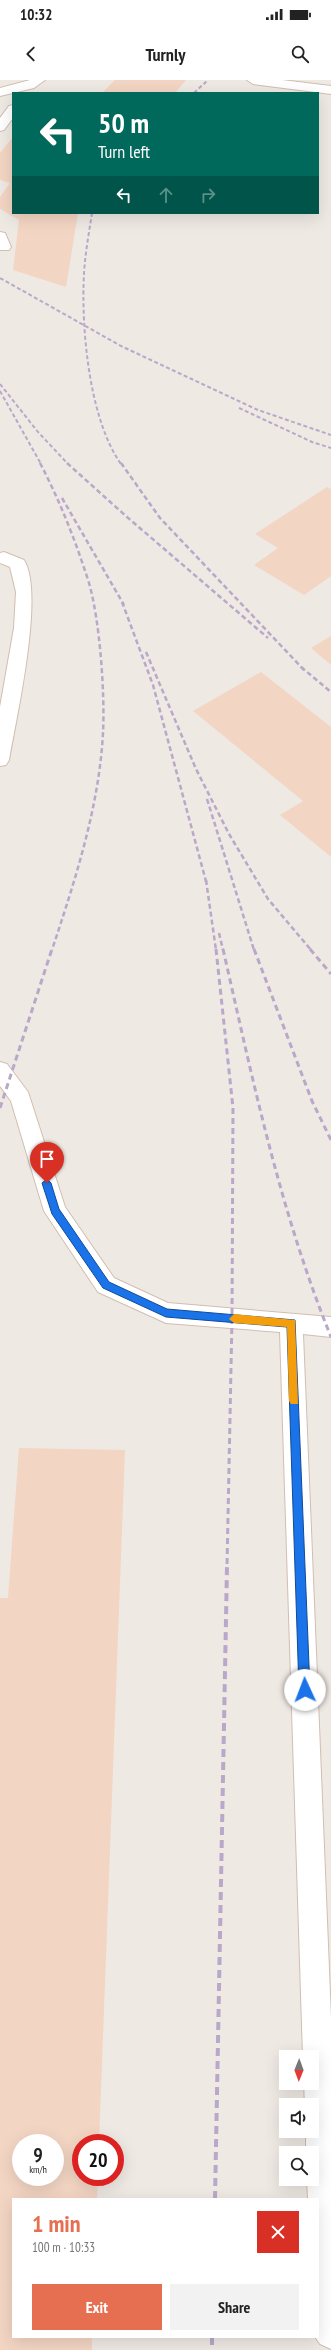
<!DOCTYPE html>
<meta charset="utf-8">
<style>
:root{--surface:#fff;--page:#f2f2f2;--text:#222;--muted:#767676;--accent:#e76f51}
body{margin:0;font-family:"PT Sans Narrow",sans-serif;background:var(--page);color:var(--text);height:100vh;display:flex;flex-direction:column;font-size:15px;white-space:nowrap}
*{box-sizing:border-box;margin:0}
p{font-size:13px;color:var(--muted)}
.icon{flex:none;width:22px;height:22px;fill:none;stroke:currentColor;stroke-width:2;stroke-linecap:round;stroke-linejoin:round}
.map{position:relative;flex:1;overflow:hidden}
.side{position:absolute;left:12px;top:2118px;width:307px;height:140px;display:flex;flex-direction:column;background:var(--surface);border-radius:0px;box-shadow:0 4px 16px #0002}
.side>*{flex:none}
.top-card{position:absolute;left:12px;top:12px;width:307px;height:122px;border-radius:0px;box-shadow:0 4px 16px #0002;background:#00695c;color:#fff;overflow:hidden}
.needle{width:26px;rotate:181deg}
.fabs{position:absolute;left:279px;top:1970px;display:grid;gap:8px}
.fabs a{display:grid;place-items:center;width:40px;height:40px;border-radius:0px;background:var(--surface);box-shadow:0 4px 16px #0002;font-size:20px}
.speed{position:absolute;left:12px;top:2054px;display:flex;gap:8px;font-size:20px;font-weight:700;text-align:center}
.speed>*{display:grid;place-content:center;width:52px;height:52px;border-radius:50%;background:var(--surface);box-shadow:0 4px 16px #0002;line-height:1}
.speed small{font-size:10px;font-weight:400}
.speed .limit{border:6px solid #d22;background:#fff;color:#111}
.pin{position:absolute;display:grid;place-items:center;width:34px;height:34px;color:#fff;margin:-41px -17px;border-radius:50% 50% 50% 0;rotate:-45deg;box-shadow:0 0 4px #0007}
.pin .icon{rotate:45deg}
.me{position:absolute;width:44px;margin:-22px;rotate:358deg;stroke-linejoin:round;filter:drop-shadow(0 0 3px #0008)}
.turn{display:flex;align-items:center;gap:14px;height:84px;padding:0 20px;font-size:18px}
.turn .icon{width:52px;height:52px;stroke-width:2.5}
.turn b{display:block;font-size:28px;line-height:34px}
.lanes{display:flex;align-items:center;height:38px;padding:0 20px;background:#0003;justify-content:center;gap:20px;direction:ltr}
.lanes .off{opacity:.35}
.round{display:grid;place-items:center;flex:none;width:42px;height:42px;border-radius:0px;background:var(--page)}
.head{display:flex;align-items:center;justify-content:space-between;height:68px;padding:0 20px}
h1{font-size:24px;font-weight:700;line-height:30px;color:var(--accent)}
.action{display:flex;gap:8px;margin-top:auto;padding:8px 20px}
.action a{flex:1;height:46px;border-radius:0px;background:var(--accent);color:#fff;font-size:16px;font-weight:700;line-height:46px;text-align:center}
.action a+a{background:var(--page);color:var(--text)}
.status{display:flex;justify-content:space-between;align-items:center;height:28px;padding:0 20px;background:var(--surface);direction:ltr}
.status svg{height:11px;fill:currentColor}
header{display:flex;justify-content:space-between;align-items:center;height:52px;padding:0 20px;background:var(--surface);font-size:18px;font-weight:700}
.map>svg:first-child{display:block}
.industrial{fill:#efe9e4;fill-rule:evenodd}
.building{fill:#f3d5c3;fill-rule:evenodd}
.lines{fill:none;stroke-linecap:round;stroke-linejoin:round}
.lane-casing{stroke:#d1beb0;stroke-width:2}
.lane{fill:#fff;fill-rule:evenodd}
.rail-far3{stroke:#b9a8c9;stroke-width:2;stroke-dasharray:4 2.5;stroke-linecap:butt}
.rail-far2{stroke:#b9a8c9;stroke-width:2.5;stroke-dasharray:5 3;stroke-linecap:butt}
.rail-far1{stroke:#b9a8c9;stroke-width:3;stroke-dasharray:6 4;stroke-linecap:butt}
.rail{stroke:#b9a8c9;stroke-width:4;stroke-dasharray:8 5;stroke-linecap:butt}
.route{fill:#1a73e8;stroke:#114b97}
.slow{fill:#f59e0b}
</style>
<div class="status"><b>10:32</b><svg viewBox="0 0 49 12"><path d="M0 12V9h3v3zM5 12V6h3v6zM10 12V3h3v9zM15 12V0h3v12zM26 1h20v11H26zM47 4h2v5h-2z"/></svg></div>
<header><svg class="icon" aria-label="back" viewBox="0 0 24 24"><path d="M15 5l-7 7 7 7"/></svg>Turnly<svg class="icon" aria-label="search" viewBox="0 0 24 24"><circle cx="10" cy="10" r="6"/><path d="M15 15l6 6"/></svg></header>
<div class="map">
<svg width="331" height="2270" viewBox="0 0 331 2270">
<rect width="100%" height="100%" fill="#fdf6ec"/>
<path class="industrial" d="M0,0H331V2270H0ZM13,13H318V133H13ZM286,1977H312V2003H286ZM286,2025H312V2051H286ZM21,2063H55V2097H21ZM81,2063H115V2097H81ZM286,2073H312V2099H286ZM13,2119H318V2257H13Z"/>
<g class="building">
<polygon points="115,0 186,0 175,13 102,13"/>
<polygon points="13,57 13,133 78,133 66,207 13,190 19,140 0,129 0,117 10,103 0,100 0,73"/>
<polygon points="327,407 331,409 331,496 304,515 254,485 278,468 255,454"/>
<polygon points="331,556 331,585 311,568"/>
<polygon points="261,592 331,647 331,777 280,735 303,721 193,631"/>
<path d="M19,1368L125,1370L99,2063H81V2097H98L97,2119H13V2257H92V2270H0V1518H8ZM21,2063H55V2097H21Z"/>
</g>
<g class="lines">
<g class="lane-casing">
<g id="lane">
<polygon points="30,0 45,0 34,8 0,16 0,8"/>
<polygon points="247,0 282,0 331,6 331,14 253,4"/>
<polygon points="13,25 13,38 4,50 0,51 0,38 9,26"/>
<polygon points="0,152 5,153 11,167 9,170 0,170"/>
<path d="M4,472L24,480C45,513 16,639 9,680L6,685L0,686V627L14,548L16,512L10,487L0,483V473Z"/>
<polygon points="0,982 7,984 28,1012 65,1127 114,1198 168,1223 331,1237 331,1257 303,1254 331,1938 331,2269 320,2264 315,2257 318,2257 318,2119 308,2119 307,2099 312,2099 312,2073 306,2073 306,2051 312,2051 312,2025 305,2025 304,2003 312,2003 312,1977 303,1977 280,1252 166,1243 98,1212 44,1131 11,1021 0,1006"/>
</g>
</g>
<use href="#lane" class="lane"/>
<g class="rail-far3">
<polyline points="194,13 208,0"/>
<path d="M92,133C89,153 85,174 84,194C81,248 89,339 121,384"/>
<polyline points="0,198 121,266 258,330 331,355"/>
<polyline points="0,304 38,352 68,384"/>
<polyline points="0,311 41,384"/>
<polyline points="239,328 312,362 331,368"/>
</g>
<g class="rail-far2">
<path d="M40,383C60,421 76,462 89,503C100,541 105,614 103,653C99,728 75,800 52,870"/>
<polyline points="67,383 127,437 268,558"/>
<polyline points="121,383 160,438 305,591"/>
<polyline points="62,418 124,525"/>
<polyline points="122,522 153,605 207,805"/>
<polyline points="146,572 196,689 229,754 268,819 311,870"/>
<polyline points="301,587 331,612"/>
<polyline points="207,719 254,870"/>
<polyline points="206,800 216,870"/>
<polyline points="219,853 223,870"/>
</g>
<g class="rail-far1">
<polyline points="216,869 233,1028 232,1238 227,1487"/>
<path d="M223,869C253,1001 280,1131 331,1257"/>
<polyline points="254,869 312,1021 331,1060"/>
<polyline points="310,869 331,894"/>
<polyline points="0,1028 52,869"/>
</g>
<g class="rail">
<polyline points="215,2119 227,1486"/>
<polyline points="212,2257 212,2270"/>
</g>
</g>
<polygon class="route" points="47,1099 51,1103 59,1129 109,1202 167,1229 295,1240 310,1610 308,1614 305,1616 299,1610 287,1247 166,1237 103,1208 52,1134 42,1103"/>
<polygon class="slow" points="234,1234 295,1240 298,1324 291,1324 289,1321 287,1247 234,1243 229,1239"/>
</svg>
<div class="fabs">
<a><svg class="needle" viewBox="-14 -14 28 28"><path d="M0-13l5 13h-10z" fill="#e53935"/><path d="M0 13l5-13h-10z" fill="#767676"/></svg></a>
<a><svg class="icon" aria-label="sound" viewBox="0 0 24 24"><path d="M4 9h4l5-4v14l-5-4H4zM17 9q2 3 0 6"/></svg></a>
<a><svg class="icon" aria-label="search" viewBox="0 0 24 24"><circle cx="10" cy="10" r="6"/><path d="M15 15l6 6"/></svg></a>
</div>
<div class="speed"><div>9<small>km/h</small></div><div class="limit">20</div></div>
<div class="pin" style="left:47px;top:1103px;background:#d93025"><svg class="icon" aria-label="arrive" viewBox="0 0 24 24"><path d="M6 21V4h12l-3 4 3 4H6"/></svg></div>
<svg class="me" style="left:305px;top:1610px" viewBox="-20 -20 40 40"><circle r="19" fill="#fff"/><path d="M0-13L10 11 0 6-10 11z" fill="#1a73e8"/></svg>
<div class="top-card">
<div class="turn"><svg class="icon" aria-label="left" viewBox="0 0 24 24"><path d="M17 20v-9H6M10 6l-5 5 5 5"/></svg><div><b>50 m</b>Turn left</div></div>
<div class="lanes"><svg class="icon" aria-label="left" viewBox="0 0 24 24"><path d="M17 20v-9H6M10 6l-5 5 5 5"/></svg><svg class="icon off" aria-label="ahead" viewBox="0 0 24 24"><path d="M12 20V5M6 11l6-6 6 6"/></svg><svg class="icon off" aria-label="right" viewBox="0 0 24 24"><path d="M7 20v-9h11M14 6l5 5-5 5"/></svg></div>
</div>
<section class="side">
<div class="head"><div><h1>1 min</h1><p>100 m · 10:33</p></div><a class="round" style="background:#d93025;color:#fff"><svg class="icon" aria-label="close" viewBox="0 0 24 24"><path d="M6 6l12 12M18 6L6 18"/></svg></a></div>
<div class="action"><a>Exit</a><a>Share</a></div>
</section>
</div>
